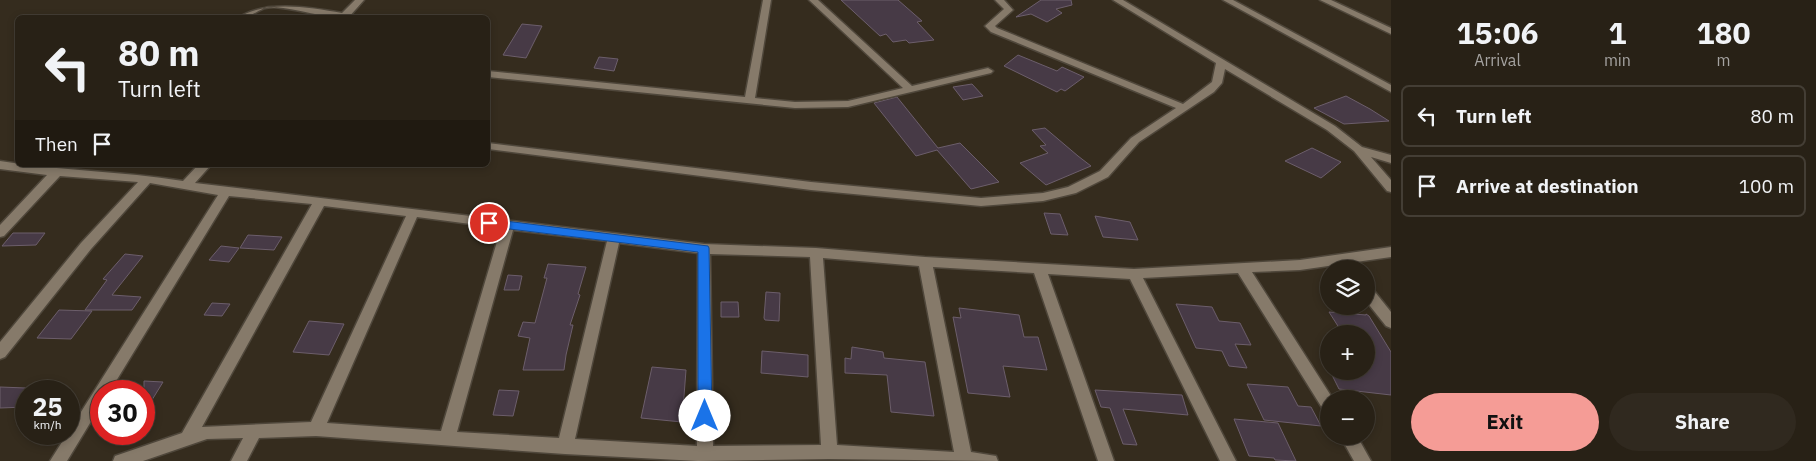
<!DOCTYPE html>
<meta charset="utf-8">
<style>
:root{--surface:#282116;--page:#30291f;--text:#f1f3f6;--muted:#a5a3a1;--line:#443e35;--accent:#f59c96}
body{margin:0;font-family:"IBM Plex Sans",sans-serif;background:var(--page);color:var(--text);height:100vh;display:flex;flex-direction:column;font-size:19px;white-space:nowrap}
*{box-sizing:border-box;margin:0}
p{font-size:16px;color:var(--muted)}
.icon{flex:none;width:28px;height:28px;fill:none;stroke:currentColor;stroke-width:2;stroke-linecap:round;stroke-linejoin:round}
.map{position:relative;flex:1;overflow:hidden}
.drawer{display:flex;flex-direction:column;background:var(--surface);width:425px}
.drawer>*{flex:none}
.hud{position:absolute;left:15px;top:15px;width:475px;height:152px;border-radius:8px;box-shadow:0 2px 8px #0003,0 0 0 1px var(--line);background:#282116;color:var(--text);overflow:hidden}
.buttons{position:absolute;left:1320px;top:260px;display:grid;gap:10px}
.buttons a{display:grid;place-items:center;width:55px;height:55px;border-radius:50%;background:var(--surface);box-shadow:0 2px 8px #0003,0 0 0 1px var(--line);font-size:25px}
.speed{position:absolute;left:15px;top:380px;display:flex;gap:10px;font-size:25px;font-weight:700;text-align:center}
.speed>*{display:grid;place-content:center;width:65px;height:65px;border-radius:50%;background:var(--surface);box-shadow:0 2px 8px #0003,0 0 0 1px var(--line);line-height:1}
.speed small{font-size:12px;font-weight:400}
.speed .limit{border:8px solid #d22;background:#fff;color:#111}
.pin{position:absolute;display:grid;place-items:center;width:42px;height:42px;color:#fff;margin:-21px;border:2px solid #fff;border-radius:50%;box-shadow:0 1px 5px #0007}
.me{position:absolute;width:55px;margin:-28px;rotate:0deg;stroke-linejoin:round;filter:drop-shadow(0 0 4px #0008)}
.turn{display:flex;align-items:center;gap:18px;height:105px;padding:0 20px;font-size:22px}
.turn .icon{width:65px;height:65px;stroke-width:2.5}
.turn b{display:block;font-size:35px;line-height:42px}
.then{display:flex;align-items:center;height:48px;padding:0 20px;background:#0003;gap:10px;font-size:19px}
.eta{display:flex;justify-content:space-evenly;align-items:center;height:85px;text-align:center}
.eta b{font-size:30px;font-weight:800;line-height:35px}
.cta{display:flex;gap:10px;margin-top:auto;padding:10px 20px}
.cta a{flex:1;height:58px;border-radius:30px;background:var(--accent);color:#111;font-size:20px;font-weight:800;line-height:58px;text-align:center}
.cta a+a{background:var(--page);color:var(--text)}
ul{padding:0;list-style:none}
li{display:flex;align-items:center;gap:15px;height:62px;margin:0 10px 8px;padding:0 10px;border:2px solid var(--line);border-radius:8px}
li div{flex:1}
li b{display:block;font-size:19px}
li em{font-style:normal}
main{display:flex;flex:1;min-height:0}
.map>svg:first-child{display:block}
.building{fill:#473a46;stroke:#6c5e6b}
.lines{fill:none;stroke-linecap:round;stroke-linejoin:round}
.street-casing{stroke:#4f473b;stroke-width:3}
.street{fill:#867a6a;fill-rule:evenodd}
.route{fill:#1a73e8;stroke:#114b97}
</style>
<main>
<div class="map">
<svg width="1391" height="461" viewBox="0 0 1391 461">
<rect width="100%" height="100%" fill="#352c1e"/>
<g class="building">
<polygon points="841,0 898,0 922,21 917,22 934,40 909,43 906,40 893,42 886,34 880,36"/>
<polygon points="1041,0 1071,0 1072,5 1056,9 1062,13 1047,22 1031,14 1016,17"/>
<polygon points="522,24 542,26 526,58 503,55"/>
<polygon points="1018,55 1057,71 1062,67 1084,77 1065,91 1061,89 1057,92 1004,66"/>
<polygon points="599,57 618,59 614,71 594,68"/>
<polygon points="972,84 983,96 963,100 953,87"/>
<polygon points="1346,96 1370,109 1389,121 1344,124 1314,108"/>
<polygon points="897,97 938,148 960,143 999,182 971,189 937,150 916,156 874,103"/>
<polygon points="1045,128 1078,156 1091,166 1046,185 1020,163 1048,153 1040,146 1046,145 1032,130"/>
<polygon points="1312,148 1341,162 1321,178 1285,161"/>
<polygon points="1044,213 1060,214 1068,235 1051,234"/>
<polygon points="1095,216 1130,222 1138,240 1103,237"/>
<polygon points="13,233 45,233 36,245 2,246"/>
<polygon points="248,235 282,237 274,250 240,248"/>
<polygon points="221,246 239,248 229,262 209,260"/>
<polygon points="125,254 143,256 112,295 141,297 132,310 85,310 107,280 103,279"/>
<polygon points="548,264 586,267 578,294 580,295 570,325 573,325 566,355 564,370 523,370 530,338 518,336 523,322 535,323 547,278 544,278"/>
<polygon points="508,275 522,276 519,290 504,290"/>
<polygon points="766,292 780,293 779,321 765,320 764,318"/>
<polygon points="721,302 738,302 739,317 721,317"/>
<polygon points="212,303 230,304 222,316 204,315"/>
<polygon points="1176,304 1212,307 1219,321 1240,323 1251,345 1235,344 1247,368 1229,366 1222,351 1196,348"/>
<polygon points="959,308 1019,315 1024,337 1038,337 1047,370 1003,366 1010,397 968,393 953,317 961,318"/>
<polygon points="59,310 92,311 71,339 37,338"/>
<polygon points="1329,312 1366,315 1366,314 1369,316 1391,352 1391,395 1339,389 1330,371 1366,371 1366,334 1343,334"/>
<polygon points="309,321 344,324 329,355 293,352"/>
<polygon points="852,347 883,352 884,358 925,362 934,416 891,412 887,375 845,373 845,358 851,359"/>
<polygon points="762,351 808,355 808,377 761,373"/>
<polygon points="652,367 686,370 682,422 641,418"/>
<polygon points="144,381 163,382 144,413"/>
<polygon points="1247,384 1288,387 1298,406 1311,407 1321,426 1264,420"/>
<polygon points="0,387 26,388 26,407 0,408"/>
<polygon points="499,390 519,391 513,416 493,415"/>
<polygon points="1095,390 1182,395 1188,415 1123,409 1137,445 1123,444 1110,408 1101,407"/>
<polygon points="1234,419 1278,423 1296,461 1275,460 1274,458 1249,456"/>
</g>
<g class="lines">
<g class="street-casing">
<g id="street">
<path d="M355,0H364L348,18C323,18 299,9 274,7C258,6 255,18 238,18C265,0 308,7 342,13Z"/>
<polygon points="763,0 771,0 755,98 795,102 848,101 903,88 809,0 818,0 912,86 988,68 993,71 991,73 848,107 795,108 488,77 488,71 745,97"/>
<polygon points="995,0 1004,0 1013,10 995,26 997,28 1183,104 1212,82 1216,63 1113,0 1123,0 1335,126 1362,147 1391,155 1391,163 1371,157 1391,180 1391,192 1387,191 1354,151 1327,130 1225,69 1222,83 1214,92 1139,142 1108,177 1076,193 1043,201 981,206 811,190 488,149 488,143 811,182 981,198 1043,193 1068,187 1100,171 1131,138 1176,108 991,32 985,26 1004,9"/>
<polygon points="1223,0 1233,0 1391,85 1391,92"/>
<polygon points="1320,0 1331,0 1391,28 1391,34"/>
<path d="M0,161C60,171 122,171 183,181L198,165H211L195,183L704,244L816,248L925,257L1134,269L1300,260L1391,247V257L1300,270L1252,272L1333,399H1329V413L1324,411L1238,273L1143,278L1236,461H1220L1130,279L1048,274L1114,461H1098L1034,273L933,267L971,452L996,456L998,461L829,459L698,461L565,454L316,436L259,438L247,461H231L243,438L207,439L143,461H113L115,456L182,433L312,204L229,196L110,391H101V405L67,461H50L218,195L150,183L91,249L5,357L0,359V342L81,243L138,182L60,176L4,236L0,237V225L47,175L0,169ZM324,206L406,216L311,422L202,427ZM417,217L501,228L441,431L327,423ZM513,230L607,241L559,438L457,432ZM619,243L698,253L697,446L575,439ZM710,254L810,257L821,445L713,446ZM823,258L919,266L954,452L837,445Z"/>
<polygon points="1366,286 1371,287 1391,312 1391,328 1386,326 1366,301"/>
<polygon points="1340,436 1357,436 1371,461 1354,461"/>
</g>
</g>
<use href="#street" class="street"/>
</g>
<polygon class="route" points="489,219 708,246 709,248 712,416 710,421 705,423 700,421 698,416 698,252 485,226 484,223"/>
</svg>
<div class="buttons">
<a><svg class="icon" aria-label="layers" viewBox="0 0 24 24"><path d="M12 4l9 5-9 5-9-5zM3 14l9 5 9-5"/></svg></a>
<a>+</a>
<a>−</a>
</div>
<div class="speed"><div>25<small>km/h</small></div><div class="limit">30</div></div>
<div class="pin" style="left:489px;top:223px;background:#d93025"><svg class="icon" aria-label="arrive" viewBox="0 0 24 24"><path d="M6 21V4h12l-3 4 3 4H6"/></svg></div>
<svg class="me" style="left:705px;top:416px" viewBox="-20 -20 40 40"><circle r="19" fill="#fff"/><path d="M0-13L10 11 0 6-10 11z" fill="#1a73e8"/></svg>
<div class="hud">
<div class="turn"><svg class="icon" aria-label="left" viewBox="0 0 24 24"><path d="M17 20v-9H6M10 6l-5 5 5 5"/></svg><div><b>80 m</b>Turn left</div></div>
<div class="then">Then<svg class="icon" aria-label="arrive" viewBox="0 0 24 24"><path d="M6 21V4h12l-3 4 3 4H6"/></svg></div>
</div>
</div>
<section class="drawer">
<div class="eta">
<div><b>15:06</b><p>Arrival</p></div>
<div><b>1</b><p>min</p></div>
<div><b>180</b><p>m</p></div>
</div>
<ul>
<li><svg class="icon" aria-label="left" viewBox="0 0 24 24"><path d="M17 20v-9H6M10 6l-5 5 5 5"/></svg><div><b>Turn left</b></div><em>80 m</em></li>
<li><svg class="icon" aria-label="arrive" viewBox="0 0 24 24"><path d="M6 21V4h12l-3 4 3 4H6"/></svg><div><b>Arrive at destination</b></div><em>100 m</em></li>
</ul>
<div class="cta"><a>Exit</a><a>Share</a></div>
</section>
</main>
